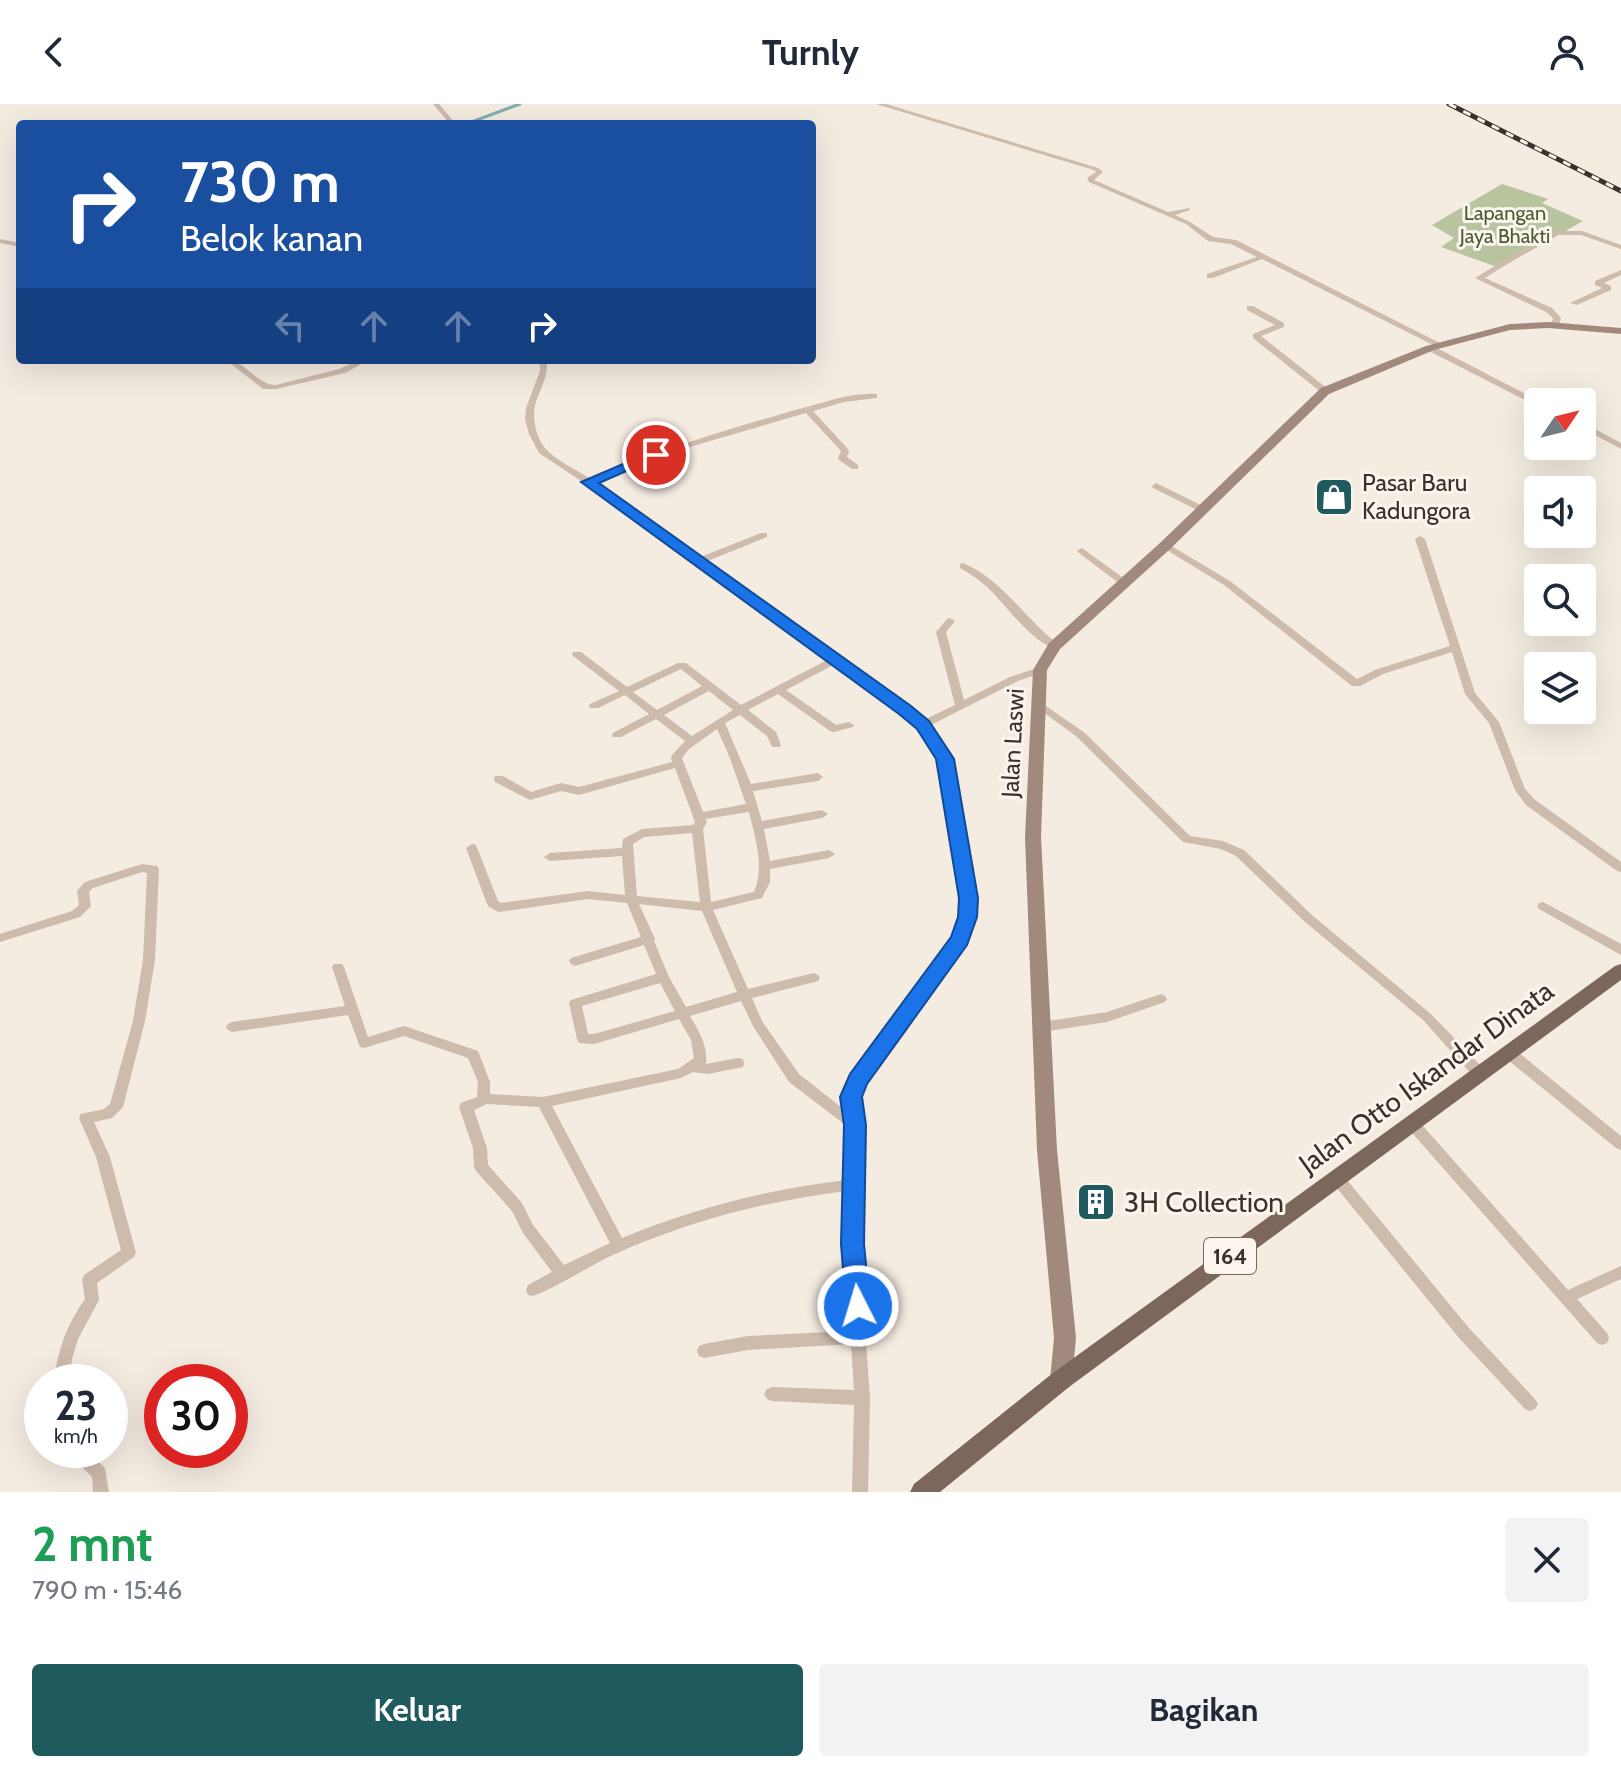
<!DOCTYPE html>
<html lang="id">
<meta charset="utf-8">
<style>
:root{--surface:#fff;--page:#f2f2f3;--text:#1f2937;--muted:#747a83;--accent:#1f5a5e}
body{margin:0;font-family:Cabin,sans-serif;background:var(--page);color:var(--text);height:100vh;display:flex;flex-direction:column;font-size:30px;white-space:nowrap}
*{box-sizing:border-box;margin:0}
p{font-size:26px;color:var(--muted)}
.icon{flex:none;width:44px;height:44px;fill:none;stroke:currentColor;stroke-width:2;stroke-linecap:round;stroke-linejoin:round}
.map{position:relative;height:1388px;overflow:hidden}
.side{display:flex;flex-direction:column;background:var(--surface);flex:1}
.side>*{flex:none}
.top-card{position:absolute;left:16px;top:16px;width:800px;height:244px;border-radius:8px;box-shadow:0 8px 32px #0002;background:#1a4fa0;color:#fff;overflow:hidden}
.needle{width:52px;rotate:55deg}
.tools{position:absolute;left:1524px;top:284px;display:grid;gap:16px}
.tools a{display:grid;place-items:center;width:72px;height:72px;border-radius:8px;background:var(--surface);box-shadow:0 8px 32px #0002;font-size:40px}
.speed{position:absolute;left:24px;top:1260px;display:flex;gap:16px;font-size:40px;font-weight:700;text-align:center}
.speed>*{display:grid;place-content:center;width:104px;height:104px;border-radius:50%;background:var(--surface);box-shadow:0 8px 32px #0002;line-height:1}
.speed small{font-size:20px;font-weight:400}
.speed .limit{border:12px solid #d22;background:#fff;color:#111}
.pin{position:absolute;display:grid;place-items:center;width:68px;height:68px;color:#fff;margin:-34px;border:4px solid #fff;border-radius:50%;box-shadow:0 2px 8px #0007}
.me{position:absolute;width:88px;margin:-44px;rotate:355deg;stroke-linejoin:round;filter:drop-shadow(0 0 6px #0008)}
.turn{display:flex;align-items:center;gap:28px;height:168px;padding:0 32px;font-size:36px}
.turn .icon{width:104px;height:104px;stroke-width:2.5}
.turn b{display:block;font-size:56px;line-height:68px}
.lanes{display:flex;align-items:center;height:76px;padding:0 32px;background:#0003;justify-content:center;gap:40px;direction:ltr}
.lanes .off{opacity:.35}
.round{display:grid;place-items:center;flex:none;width:84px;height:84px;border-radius:8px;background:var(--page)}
.summary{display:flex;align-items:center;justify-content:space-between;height:136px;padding:0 32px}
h1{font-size:48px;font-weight:700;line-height:60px;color:#1e9e55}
.button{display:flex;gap:16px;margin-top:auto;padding:16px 32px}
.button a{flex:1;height:92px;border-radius:8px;background:var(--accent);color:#fff;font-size:32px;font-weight:700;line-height:92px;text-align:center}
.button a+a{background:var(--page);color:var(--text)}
header{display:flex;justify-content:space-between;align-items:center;height:104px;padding:0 32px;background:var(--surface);font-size:36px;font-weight:700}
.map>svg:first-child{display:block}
.green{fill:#b8c4a0}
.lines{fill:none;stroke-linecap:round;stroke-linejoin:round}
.stream{stroke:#7fb0b2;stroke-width:3}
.building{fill:#c8694b}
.street{fill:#cdbbac;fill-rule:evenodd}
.secondary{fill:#a18a7d;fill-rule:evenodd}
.primary{fill:#7d675c;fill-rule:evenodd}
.rail-casing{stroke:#3b302b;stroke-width:5}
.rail{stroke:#fbf5ee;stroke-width:3;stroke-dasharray:8;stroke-linecap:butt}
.route{fill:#1a73e8;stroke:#114b97;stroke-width:2}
.labels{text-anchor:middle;stroke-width:6;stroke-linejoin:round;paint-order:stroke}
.far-park-label{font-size:20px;fill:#4a5a2e;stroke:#fbf5ee}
.shield{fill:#fbf5ee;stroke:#756b66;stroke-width:2}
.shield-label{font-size:22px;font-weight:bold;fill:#3b302b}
.poi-label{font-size:24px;fill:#3b302b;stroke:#fbf5ee;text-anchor:start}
.street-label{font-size:24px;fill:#3b302b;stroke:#fbf5ee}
.near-street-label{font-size:28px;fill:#3b302b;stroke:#fbf5ee}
.near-poi-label{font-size:28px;fill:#3b302b;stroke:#fbf5ee;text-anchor:start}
</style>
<header><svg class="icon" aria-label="back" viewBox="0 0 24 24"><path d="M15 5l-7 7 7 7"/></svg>Turnly<svg class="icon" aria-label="person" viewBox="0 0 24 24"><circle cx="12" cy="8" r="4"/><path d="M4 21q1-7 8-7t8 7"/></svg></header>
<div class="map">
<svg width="1621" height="1388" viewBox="0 0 1621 1388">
<rect width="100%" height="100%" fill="#f4ebe1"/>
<polygon class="green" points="1502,80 1548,95 1542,99 1583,117 1500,164 1441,143 1454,134 1432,121"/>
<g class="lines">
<polyline class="stream" points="466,20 520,0"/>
</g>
<polygon class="building" points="1110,1090 1113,1102 1102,1102 1104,1110 1083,1111 1078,1092"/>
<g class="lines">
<g class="street">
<polygon points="433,0 439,0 456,20 450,20"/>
<polygon points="876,0 886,0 1098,64 1103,68 1094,76 1168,108 1190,104 1190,106 1175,111 1190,118 1213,133 1236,136 1444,241 1437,243 1262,155 1213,174 1207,174 1207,170 1257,153 1231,140 1208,137 1186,120 1089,78 1087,74 1096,68 1094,66"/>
<polygon points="1553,127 1582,127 1621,141 1621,145 1581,131 1554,131 1485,174 1552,204 1561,214 1559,221 1555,223 1551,221 1553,214 1546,208 1475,174"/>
<polygon points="0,135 20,139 20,143 0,139"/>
<polygon points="1621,166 1621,171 1604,179 1611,182 1611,186 1577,201 1570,199 1602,184 1595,181 1595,177"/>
<polygon points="1247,202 1253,202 1284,219 1284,223 1261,232 1328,285 1328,289 1322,289 1253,234 1253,230 1275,221 1247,206"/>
<polygon points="1427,242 1433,242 1541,298 1538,298 1538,301 1535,301 1427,246"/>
<path d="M226,256C246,256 256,281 276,281L339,265L359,256H369L345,269L276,285H263Z"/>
<path d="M539,256H547C548,273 541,283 536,298C531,313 536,335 547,346C557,357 577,366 589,374C658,347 728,325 799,305C824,299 851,288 877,290V294L844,298L813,307L848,345L849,347L847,353L858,361V365H852L839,356L838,354L841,347L806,309L693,342L595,378L640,408L698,454L761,429H767V433L705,458L832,545L924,616L955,601L936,528L947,515L950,514L955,517L946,528L964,596L1010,573L1040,563L1045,566L1044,568L1018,577L929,622L950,655L974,794L973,813L964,838L863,978L858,993L862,1021L859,1140L865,1228L868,1233L866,1238L870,1294L868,1388H852L854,1301L772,1297L767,1295L764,1290L767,1285L772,1283L854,1286L851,1240L748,1246L704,1254L699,1252L697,1247L699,1242L704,1240L748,1232L850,1227L845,1140L846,1087C766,1097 689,1117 615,1150C588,1162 560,1182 533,1192L528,1191L526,1186L528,1181L552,1168L523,1129L512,1107L476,1067L474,1063L473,1044L459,1003L461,999L477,993L478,978L468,954L404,932L364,944L360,943L348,911L232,928L228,926L226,923L228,920L232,918L345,902L332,863L334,860H342L344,863L368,933L404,922L478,947L490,978V990L543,993L678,965L694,954L691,936L679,915L594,940L579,939L577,935L569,899L571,896L656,870L644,841L575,862L571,860L569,857L571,854L641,833L627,799L588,795L499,808L489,803L487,800L466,744L472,740L476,741L498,797L501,799L588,787L625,791L622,752L550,757L544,753L550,749L622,744L623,735L642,725L693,721L695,718L675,664L579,691L561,687L530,696L495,678L494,675L495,672H503L531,688L561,679L579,683L672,658L671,654L672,651L685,637L656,615L621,633H613L612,631L613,629L649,610L625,591L598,604H590L589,602L590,600L619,587L573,552L572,550L573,548H581L627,583L678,559H686L741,601L831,554L694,460L634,412L539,349L529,330L525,315L526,304L540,267ZM837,559L919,623L940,655L962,794L961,813L954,834L852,972L844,993L846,1007L799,970L762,917L752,894L818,877L820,874L818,871L814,869L748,885L713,806L762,794L770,778V765L829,754L835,750L829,746L770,757L764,725L822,714L828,710L822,706L762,717L753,687L818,677L823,673L818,669L751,680L725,619L740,611L767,632L772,643H780L781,641L776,628L748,606L778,590L830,627L834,628L853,623L854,621L849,618L836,621L786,586ZM681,565L702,582L657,606L633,588ZM709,587L733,606L692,632L664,611ZM717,625L730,654L746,700L703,708L682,654L689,645ZM749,708C755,733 765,763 754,788L711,798L703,725L707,718L705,715ZM692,729L700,798L637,792L633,740L644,733ZM639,800L702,807L737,888L686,903L669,873L654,837L655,835ZM660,879L675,907L594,930H588L582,902ZM741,897L753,922L789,978L848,1023L847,1076C769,1085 694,1104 622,1134L552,1002L681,974L693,968L708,970L743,963L744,959L743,955L738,954L706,960C708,942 699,927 690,912ZM487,1000L539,1003L610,1139L564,1161L533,1121L522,1099L488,1061L487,1044L474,1006Z"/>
<polygon points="1582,318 1621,339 1621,345 1582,324"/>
<polygon points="1156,379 1205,403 1206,405 1202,408 1199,407 1153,384 1152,382"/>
<polygon points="1420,432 1425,435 1475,589 1499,618 1525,685 1534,695 1621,758 1621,768 1617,767 1526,701 1515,686 1489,619 1465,590 1452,548 1383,570 1360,582 1352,582 1224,481 1160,442 1165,439 1168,440 1230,477 1357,575 1375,566 1450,542 1415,435"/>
<polygon points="1082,444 1126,476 1128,478 1126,480 1120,480 1079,449 1077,447"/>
<path d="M963,459C1002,475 1025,515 1058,540L1059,542L1058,544C1036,545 1003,497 986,482C978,475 969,469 960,464V460Z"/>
<polygon points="1039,597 1085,629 1190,732 1223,737 1244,746 1313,812 1431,910 1484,965 1485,969 1484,973 1479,974 1474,973 1423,916 1305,818 1236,752 1221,745 1183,738 1077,633 1035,602 1034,600 1035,598"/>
<path d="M142,760L157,762L159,765L155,856L145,917L123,1003L112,1014L94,1018L110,1053L136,1149L134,1153L97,1179L99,1196L78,1235L72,1255L70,1278H54C57,1247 67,1220 85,1195L82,1176L84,1171L121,1146L96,1053L79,1014L81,1010L104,1005L110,1000L133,917L143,856L147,769L142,768L93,784L89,788L91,802L80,813L0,838V830L72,807L79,801L77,787L85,778Z"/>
<polygon points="1543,798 1621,840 1621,851 1539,805 1537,802 1539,799"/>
<polygon points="1161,890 1165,892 1167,895 1165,898 1107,918 1042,928 1038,926 1036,923 1038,920 1042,918 1107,908"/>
<polygon points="1508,943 1513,944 1621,1032 1621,1046 1616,1044 1503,952 1502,948 1503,944"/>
<polygon points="1411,1013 1416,1014 1568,1186 1621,1162 1621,1175 1577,1195 1607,1229 1609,1234 1607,1239 1602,1241 1597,1239 1406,1022 1404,1018 1406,1014"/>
<polygon points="1337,1068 1342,1070 1469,1224 1535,1295 1538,1300 1535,1305 1530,1307 1525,1305 1459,1234 1332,1078 1330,1074 1332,1070"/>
<polygon points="66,1346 85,1346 105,1364 109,1388 93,1388 92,1373 69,1351"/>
</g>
<polygon class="secondary" points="1548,218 1621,224 1621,230 1548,224 1510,226 1434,246 1329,290 1170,445 1060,545 1047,566 1041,733 1057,1046 1076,1234 1072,1276 1069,1283 1061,1286 1053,1283 1050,1276 1054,1234 1037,1046 1025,733 1033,566 1049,539 1160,439 1321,284 1426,242 1510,220"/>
<polygon class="primary" points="1621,860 1621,876 1069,1283 940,1388 910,1388 914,1380 1053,1269 1615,862"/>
<g class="rail-casing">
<polyline id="rail" points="1449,0 1621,87"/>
</g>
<use href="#rail" class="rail"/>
</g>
<polygon class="route" points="651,348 663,351 599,379 911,602 929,617 954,655 978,794 977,813 967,841 867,980 862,993 866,1021 864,1140 870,1202 866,1209 858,1213 849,1209 846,1202 841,1140 844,1021 840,993 850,970 951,833 958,813 959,794 936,655 917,625 899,610 581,378"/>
<defs>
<g id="shop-square" transform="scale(2)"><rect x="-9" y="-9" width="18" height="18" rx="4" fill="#1f5a5e" stroke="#fbf5ee"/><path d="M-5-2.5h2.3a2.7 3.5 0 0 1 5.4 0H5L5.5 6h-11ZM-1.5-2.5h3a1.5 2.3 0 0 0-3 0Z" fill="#fff"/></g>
<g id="building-square" transform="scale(2)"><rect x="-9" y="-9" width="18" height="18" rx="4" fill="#1f5a5e" stroke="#fbf5ee"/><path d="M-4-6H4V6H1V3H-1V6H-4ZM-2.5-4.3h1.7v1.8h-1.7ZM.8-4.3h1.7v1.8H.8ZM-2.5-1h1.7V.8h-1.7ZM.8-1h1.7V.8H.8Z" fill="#fff"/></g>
</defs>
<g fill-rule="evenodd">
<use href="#shop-square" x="1334" y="393"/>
<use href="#building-square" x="1096" y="1098"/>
</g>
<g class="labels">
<g class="far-park-label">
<text x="1505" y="116">Lapangan<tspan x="1505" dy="23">Jaya Bhakti</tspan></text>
</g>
<rect class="shield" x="1204" y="1134" width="52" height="36" rx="6"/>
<g class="shield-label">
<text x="1230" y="1160">164</text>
</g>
<g class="poi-label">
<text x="1362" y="387">Pasar Baru<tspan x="1362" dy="28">Kadungora</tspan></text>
</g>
<g class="street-label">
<text transform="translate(1013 639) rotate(-87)" y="8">Jalan Laswi</text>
</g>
<g class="near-street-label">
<text transform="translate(1426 973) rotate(-36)" y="10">Jalan Otto Iskandar Dinata</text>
</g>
<g class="near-poi-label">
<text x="1124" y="1108">3H Collection</text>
</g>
</g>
</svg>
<div class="tools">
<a><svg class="needle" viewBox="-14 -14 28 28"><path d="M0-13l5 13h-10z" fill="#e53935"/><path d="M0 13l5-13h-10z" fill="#747a83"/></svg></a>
<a><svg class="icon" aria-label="sound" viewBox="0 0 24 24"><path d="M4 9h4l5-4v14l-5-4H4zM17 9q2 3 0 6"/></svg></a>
<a><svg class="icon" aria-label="search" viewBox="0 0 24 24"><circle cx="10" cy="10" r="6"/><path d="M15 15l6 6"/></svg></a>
<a><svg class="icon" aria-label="layers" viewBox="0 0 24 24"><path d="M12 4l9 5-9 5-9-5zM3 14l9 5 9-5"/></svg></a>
</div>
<div class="speed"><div>23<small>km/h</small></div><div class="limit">30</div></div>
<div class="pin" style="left:656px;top:351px;background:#d93025"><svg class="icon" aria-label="arrive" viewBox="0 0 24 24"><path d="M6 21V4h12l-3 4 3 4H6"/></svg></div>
<svg class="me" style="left:858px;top:1202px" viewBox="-20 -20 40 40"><circle r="17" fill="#1a73e8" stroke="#fff" stroke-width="3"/><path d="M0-11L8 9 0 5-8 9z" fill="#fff"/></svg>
<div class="top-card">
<div class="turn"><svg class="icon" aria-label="right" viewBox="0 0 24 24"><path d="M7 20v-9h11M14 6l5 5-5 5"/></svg><div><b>730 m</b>Belok kanan</div></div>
<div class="lanes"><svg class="icon off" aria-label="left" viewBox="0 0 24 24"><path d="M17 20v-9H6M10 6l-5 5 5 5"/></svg><svg class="icon off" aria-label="ahead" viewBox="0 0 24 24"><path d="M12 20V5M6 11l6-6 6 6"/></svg><svg class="icon off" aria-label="ahead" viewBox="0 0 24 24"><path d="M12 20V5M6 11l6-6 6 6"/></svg><svg class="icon" aria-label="right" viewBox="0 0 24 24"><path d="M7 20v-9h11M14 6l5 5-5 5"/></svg></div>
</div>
</div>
<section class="side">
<div class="summary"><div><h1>2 mnt</h1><p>790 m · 15:46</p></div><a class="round"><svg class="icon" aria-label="close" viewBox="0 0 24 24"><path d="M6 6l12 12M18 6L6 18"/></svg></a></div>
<div class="button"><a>Keluar</a><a>Bagikan</a></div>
</section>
